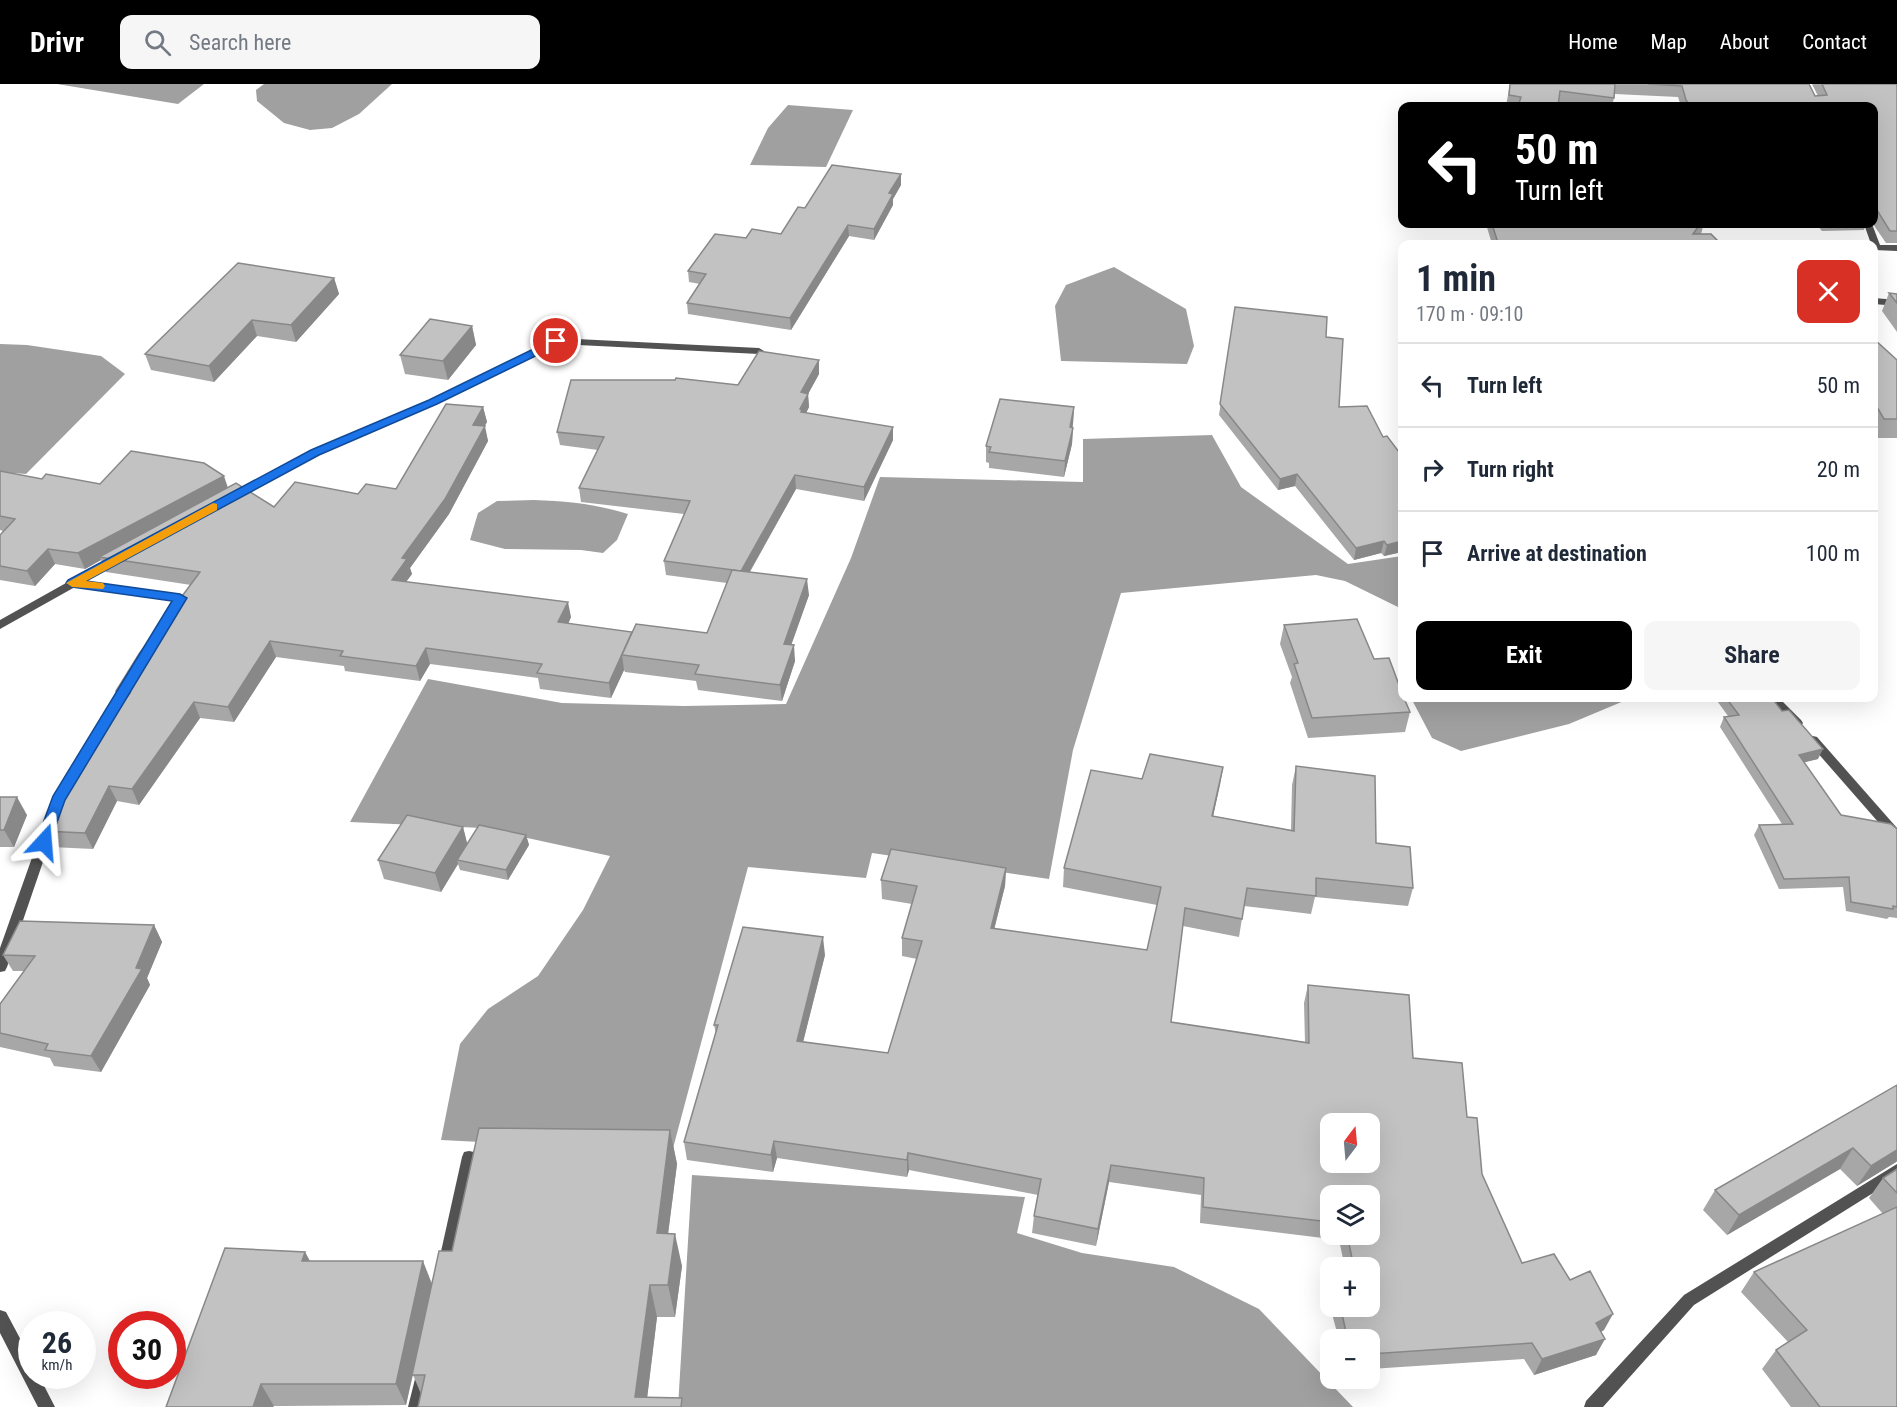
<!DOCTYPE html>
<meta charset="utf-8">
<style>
:root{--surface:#fff;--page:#f6f6f7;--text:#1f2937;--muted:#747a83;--line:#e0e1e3;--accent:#000}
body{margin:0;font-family:"Roboto Condensed",sans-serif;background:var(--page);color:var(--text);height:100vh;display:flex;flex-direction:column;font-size:22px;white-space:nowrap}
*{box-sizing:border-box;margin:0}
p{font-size:20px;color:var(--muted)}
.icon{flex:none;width:33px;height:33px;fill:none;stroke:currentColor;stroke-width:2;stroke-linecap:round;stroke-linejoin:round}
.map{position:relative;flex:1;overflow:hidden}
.details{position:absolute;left:1398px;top:156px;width:480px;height:462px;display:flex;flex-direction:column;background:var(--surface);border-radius:12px;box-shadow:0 6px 24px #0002}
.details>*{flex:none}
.hud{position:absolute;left:1398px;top:18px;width:480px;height:126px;border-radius:12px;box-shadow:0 6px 24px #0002;background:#000;color:#fff;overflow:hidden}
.needle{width:39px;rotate:16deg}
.controls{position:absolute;left:1320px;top:1029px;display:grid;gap:12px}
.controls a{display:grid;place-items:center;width:60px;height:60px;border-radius:12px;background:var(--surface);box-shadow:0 6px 24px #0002;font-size:30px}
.speed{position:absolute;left:18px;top:1227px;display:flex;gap:12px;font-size:30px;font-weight:700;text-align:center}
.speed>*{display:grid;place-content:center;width:78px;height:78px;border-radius:50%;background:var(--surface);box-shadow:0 6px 24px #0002;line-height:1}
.speed small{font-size:15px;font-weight:400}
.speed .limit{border:9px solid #d22;background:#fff;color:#111}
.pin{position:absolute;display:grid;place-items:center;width:51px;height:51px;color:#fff;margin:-26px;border:3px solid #fff;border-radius:50%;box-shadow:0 2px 6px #0007}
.me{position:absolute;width:66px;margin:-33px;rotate:19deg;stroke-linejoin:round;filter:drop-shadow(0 0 4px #0008)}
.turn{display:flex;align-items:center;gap:21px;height:126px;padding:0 18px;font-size:27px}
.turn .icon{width:78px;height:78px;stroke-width:2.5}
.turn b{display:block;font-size:42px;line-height:51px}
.round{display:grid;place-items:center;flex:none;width:63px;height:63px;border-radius:12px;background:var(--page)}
.headline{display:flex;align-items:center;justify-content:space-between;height:102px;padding:0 18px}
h1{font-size:36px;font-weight:700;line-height:45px}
.button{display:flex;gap:12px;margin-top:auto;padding:12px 18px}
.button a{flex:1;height:69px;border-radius:12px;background:var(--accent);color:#fff;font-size:24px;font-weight:700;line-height:69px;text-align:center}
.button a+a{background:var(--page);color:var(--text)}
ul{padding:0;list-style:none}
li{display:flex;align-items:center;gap:18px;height:84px;padding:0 18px;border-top:2px solid var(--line)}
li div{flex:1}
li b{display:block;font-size:22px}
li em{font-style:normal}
header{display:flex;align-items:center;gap:36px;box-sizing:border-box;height:84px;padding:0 30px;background:var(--accent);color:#fff}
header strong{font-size:28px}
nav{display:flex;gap:33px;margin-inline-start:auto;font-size:21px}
.search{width:420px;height:54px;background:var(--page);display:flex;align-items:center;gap:15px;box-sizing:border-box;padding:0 21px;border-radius:12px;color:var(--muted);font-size:22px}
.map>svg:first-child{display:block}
.water{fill:#a0a0a0}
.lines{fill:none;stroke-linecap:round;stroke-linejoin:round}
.street{fill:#525252;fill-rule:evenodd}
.wall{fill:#a7a7a7;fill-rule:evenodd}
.shaded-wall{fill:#888}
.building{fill:#c2c2c2;stroke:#888;stroke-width:1.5;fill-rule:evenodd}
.route{fill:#1a73e8;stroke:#114b97;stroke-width:1.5}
.slow{fill:#f59e0b}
</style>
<header>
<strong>Drivr</strong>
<div class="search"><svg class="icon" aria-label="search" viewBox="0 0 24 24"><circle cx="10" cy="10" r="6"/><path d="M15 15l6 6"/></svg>Search here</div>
<nav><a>Home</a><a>Map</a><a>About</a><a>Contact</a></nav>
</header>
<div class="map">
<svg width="1897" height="1323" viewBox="0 0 1897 1323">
<rect width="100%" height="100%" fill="#fff"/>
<g class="water">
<polygon points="57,0 204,0 178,20"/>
<polygon points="264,0 392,0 359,30 332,44 310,46 284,39 257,17 256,6"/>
<polygon points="788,21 853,26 826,83 750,81 768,44"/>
<polygon points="1114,183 1186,225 1194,262 1187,280 1061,277 1055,222 1066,201"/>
<polygon points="0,260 27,261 101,272 125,290 26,390 0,388"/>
<polygon points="1212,351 1241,403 1348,480 1402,472 1402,525 1345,497 1316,491 1121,509 1073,666 1049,795 872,769 866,794 748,783 672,1068 441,1056 460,960 488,925 538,892 583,826 610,772 482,744 350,738 428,595 562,619 684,622 786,620 851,474 880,393 1083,398 1083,355"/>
<path d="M534,416C567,417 596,420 628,430L617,456L603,469L581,466L505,465L470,456L478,429L497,417Z"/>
<polygon points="1411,614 1631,614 1569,640 1461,667 1432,654"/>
<polygon points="692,1091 1025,1113 1017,1149 1082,1169 1174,1183 1259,1225 1353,1323 678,1323"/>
</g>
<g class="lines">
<g class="street">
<polygon points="1864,140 1872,140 1880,161 1897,161 1897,167 1874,166 1874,160 1871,160"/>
<polygon points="1695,157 1773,157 1777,160 1691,160"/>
<polygon points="1874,214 1897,216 1897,222 1874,220"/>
<polygon points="556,254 759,264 764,267 759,270 558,260 436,320 319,370 236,415 228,415 227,413 311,366 430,316"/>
<polygon points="116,471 121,475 120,477 85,497 184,511 186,514 175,533 171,534 165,530 173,517 75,503 0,545 0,536"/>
<polygon points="127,598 133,602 87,677 79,677 77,674 79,671 123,599"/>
<polygon points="1766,614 1779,614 1801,636 1803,639 1801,642 1793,642"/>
<polygon points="1813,652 1817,653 1897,744 1897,757 1893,755 1809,659 1807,656 1809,653"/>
<polygon points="51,732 55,734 57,737 7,883 5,887 0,888 0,864 45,737 47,734"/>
<polygon points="469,1067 474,1068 476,1073 454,1181 451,1186 446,1188 441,1186 438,1181 462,1073 464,1068"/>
<polygon points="1897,1080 1897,1094 1694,1221 1603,1323 1584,1323 1586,1317 1684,1211"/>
<polygon points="0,1226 6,1228 32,1277 32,1292 39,1292 55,1323 38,1323 0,1249"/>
<polygon points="423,1284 429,1287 431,1292 424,1323 408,1323 417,1287"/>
</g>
</g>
<g class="wall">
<polygon points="1510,0 1809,0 1815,12 1818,12 1812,0 1897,0 1897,159 1886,159 1873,140 1874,22 1681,22 1678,13 1615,10 1612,22 1591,22 1558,18 1558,22 1506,22"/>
<polygon points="901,90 901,101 893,115 893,121 874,156 849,152 791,246 688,230 687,219 700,200 689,198 688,187 746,154 781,150 805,124"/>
<polygon points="1486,140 1699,140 1703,143 1701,150 1721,160 1492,160"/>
<polygon points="1816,140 1866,140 1864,146 1822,147"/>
<polygon points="334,194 339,210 296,258 257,252 214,298 151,286 145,270"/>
<polygon points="1889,209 1897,210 1897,248 1882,227"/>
<polygon points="1235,223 1326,253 1339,323 1383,353 1402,372 1402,468 1384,472 1381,469 1354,476 1295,402 1278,406 1219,331"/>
<polygon points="472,242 476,261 448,296 405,290 400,271"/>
<polygon points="1874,255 1897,276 1897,354 1875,354 1874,350"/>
<polygon points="819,276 819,290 808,310 809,323 806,329 893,356 864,417 796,405 750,488 809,511 791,560 795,577 782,617 698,606 696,597 625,588 624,586 611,614 540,605 538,594 430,580 420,597 345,587 344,582 276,573 234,638 200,634 139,721 117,717 93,765 51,763 43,747 122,620 116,607 191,501 106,488 101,476 85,485 55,480 35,502 0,496 0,451 3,447 0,446 0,387 42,395 100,400 228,404 274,423 396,405 483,323 487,338 484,342 488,357 449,430 410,484 412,490 406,498 571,533 568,540 632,548 707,549 727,499 666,491 664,477 684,430 581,418 579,404 598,366 560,361 557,348 738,301"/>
<polygon points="1074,323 1072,360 1064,393 989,384 989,379 986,378 986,362"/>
<polygon points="1284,541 1374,575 1410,628 1405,648 1308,654 1290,599 1292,593 1280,560"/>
<polygon points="1715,614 1772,614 1818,675 1804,678 1841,731 1897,745 1897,834 1889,833 1887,835 1846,827 1843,803 1779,805 1754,751 1759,741 1782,740 1720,643 1724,633 1728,632"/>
<path d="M1296,682L1376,759L1413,804L1408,822L1315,813L1311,830L1244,822L1239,853L1183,842L1171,938L1305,958L1304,919L1308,901L1413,974L1467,1033L1482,1090L1522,1179L1570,1196L1604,1246L1601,1248L1596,1271L1534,1291L1524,1275L1370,1285V1256H1339L1331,1226L1332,1222H1370V1184H1345L1339,1156L1200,1139L1201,1111L1109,1098L1096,1162L1032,1149L1034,1132L1038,1111L909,1086L907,1093L777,1074L773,1088L687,1076L684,1058L716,950L714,941L825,871L803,958L888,969L917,875L902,872V854L912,820L882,815L881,796L1006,784L1005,802L994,845L1147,866L1157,821L1063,803L1064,784L1142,695L1223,683L1213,732L1291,746L1292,701ZM1330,1112L1370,1150H1330Z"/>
<polygon points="0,713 27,731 14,763 0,763"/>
<polygon points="463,743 467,759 526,751 529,761 508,796 460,786 458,780 441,808 384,795 378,776"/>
<polygon points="154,841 162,858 147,894 150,901 101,988 54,982 50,974 0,963 0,920 24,887 13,887 3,871"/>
<polygon points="1897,1001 1897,1078 1896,1078 1857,1102 1840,1085 1727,1151 1703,1126 1715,1106"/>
<polygon points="670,1046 677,1080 668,1149 682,1182 675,1233 657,1233 647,1314 421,1310 413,1291 406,1321 166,1323 305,1168 310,1177 432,1199 452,1167"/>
<polygon points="1897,1085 1897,1323 1791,1323 1762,1285 1776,1266 1788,1258 1741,1208 1754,1188 1883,1130 1869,1114 1883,1094"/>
</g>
<g class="shaded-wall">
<polygon points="901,90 901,101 893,115 893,121 874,156 874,145 889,109"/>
<polygon points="848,141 849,152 791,246 790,234"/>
<polygon points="334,194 339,210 296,258 291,241"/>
<polygon points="252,236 257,252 214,298 209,282"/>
<polygon points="472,242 476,261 448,296 443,277"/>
<polygon points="819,276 819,290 808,310 809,323 803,335 800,325 801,308"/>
<polygon points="483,323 487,338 477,356 473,341"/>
<polygon points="1074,323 1073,339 1069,359 1070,343"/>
<polygon points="485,342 488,357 449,430 410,484 412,490 396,511 392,496 402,474"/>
<polygon points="893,343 893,356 864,417 864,403"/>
<polygon points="1073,344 1072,360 1064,393 1065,377"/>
<polygon points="1297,390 1295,402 1278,406 1280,395"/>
<polygon points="795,391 796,405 742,501 741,487"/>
<polygon points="224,392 229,407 99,473 101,476 85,485 78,469"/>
<polygon points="1384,457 1381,469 1354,476 1356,464"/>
<polygon points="1402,457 1402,468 1384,472 1387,461"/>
<polygon points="48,465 55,480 35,502 27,487"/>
<polygon points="807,495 809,511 786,576 784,560"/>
<polygon points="568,518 571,533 562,554 558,538"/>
<polygon points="632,548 622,571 624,586 611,614 609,599"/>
<polygon points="270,557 276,573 234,638 228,623"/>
<polygon points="794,561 795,577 782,617 780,601"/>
<polygon points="426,564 430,580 420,597 416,582"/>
<polygon points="194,618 200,634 139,721 132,705"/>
<polygon points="1823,665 1818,675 1794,681 1799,671"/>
<polygon points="1223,683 1220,701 1209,751 1212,732"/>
<polygon points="109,702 117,717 93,765 85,749"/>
<polygon points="17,713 27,731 14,763 4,746"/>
<polygon points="463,743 468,763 457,776 458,780 441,808 435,789"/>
<polygon points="526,751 529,761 508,796 506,786"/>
<polygon points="1006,784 1005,802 990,862 991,844"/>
<polygon points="154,841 162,858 147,894 150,901 101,988 91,972 136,884"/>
<polygon points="823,853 825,871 799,974 797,957"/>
<polygon points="670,1046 677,1080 664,1182 657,1149"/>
<polygon points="774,1057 777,1074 773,1088 771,1071"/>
<polygon points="1853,1064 1840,1085 1727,1151 1739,1131"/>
<polygon points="1897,1066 1897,1076 1896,1078 1857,1102 1871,1082"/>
<polygon points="908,1069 909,1086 907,1093 907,1076"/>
<polygon points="1111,1081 1109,1098 1096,1162 1098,1145"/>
<polygon points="675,1150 682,1182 675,1233 668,1201"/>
<polygon points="305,1168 317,1191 302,1177"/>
<polygon points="423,1177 432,1200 406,1321 396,1300"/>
<polygon points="650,1201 657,1233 646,1323 635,1313"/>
<polygon points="1613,1230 1604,1246 1587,1255 1596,1239"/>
<polygon points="1605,1255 1596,1271 1534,1291 1542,1275"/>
<polygon points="261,1300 274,1322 273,1323 253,1323"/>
</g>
<g class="building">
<polygon points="1510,0 1615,0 1614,14 1560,7 1558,22 1518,22 1521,13 1509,11"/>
<polygon points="1648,0 1809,0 1815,12 1827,11 1822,0 1897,0 1897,147 1890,147 1877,126 1874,126 1874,22 1690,22 1686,16 1682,2"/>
<polygon points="832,81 901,90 889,109 893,110 874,145 848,141 790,234 687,219 706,190 688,187 715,150 746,154 752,145 781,150 798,123 805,124"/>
<polygon points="1492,140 1699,140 1703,143 1698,143 1693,150 1711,150 1721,160 1514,160 1498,159"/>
<polygon points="238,179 334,194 291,241 252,236 209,282 145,270"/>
<polygon points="1889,209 1897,210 1897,219"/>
<polygon points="1235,223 1327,233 1326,253 1343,255 1339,323 1367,322 1383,353 1387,352 1402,372 1402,457 1387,461 1384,457 1356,464 1297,390 1280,395 1220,320"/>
<polygon points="430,235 472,242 443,277 400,271"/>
<polygon points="1874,255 1897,276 1897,335 1884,335 1874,318"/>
<polygon points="759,267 819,276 801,308 808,310 800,325 802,326 801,328 893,343 864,403 795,391 741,487 664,477 690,417 579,404 604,353 557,348 571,296 675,296 676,294 738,301"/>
<polygon points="1000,315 1074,323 1070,343 1073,344 1065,377 989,368 991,363 986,362"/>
<polygon points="446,320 483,323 473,341 485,342 445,415 402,474 407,475 392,496 568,518 558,538 632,548 609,599 537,589 542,580 426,564 416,582 340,572 343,567 270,557 228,623 194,618 132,705 109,702 85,749 43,747 57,707 130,609 116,607 139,570 200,488 99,473 236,399 274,423 295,398 358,410 366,400 396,405"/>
<polygon points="131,367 204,379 224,392 78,469 48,465 27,487 0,482 0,451 15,435 0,432 0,387 42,395 46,390 100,400"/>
<polygon points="732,486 807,495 784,560 794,561 780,601 695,590 699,581 622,571 636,540 707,549"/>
<polygon points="1357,535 1374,575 1389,574 1402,609 1402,614 1404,614 1410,628 1312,634 1294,580 1298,579 1284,541"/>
<polygon points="1726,614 1772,614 1782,627 1789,626 1823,665 1799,671 1841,731 1891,740 1897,745 1897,823 1893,822 1893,825 1851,818 1849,793 1784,795 1759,741 1793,740 1724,633 1739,631"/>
<path d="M1150,670L1223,683L1212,732L1294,747L1296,682L1375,692L1376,759L1410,763L1413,804L1316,794V812L1247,804L1242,835L1185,824L1171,938L1309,959L1308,901L1409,911L1413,974L1462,979L1467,1033L1477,1034L1482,1090L1522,1179L1554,1170L1570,1196L1590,1187L1613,1230L1596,1239L1605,1255L1542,1275L1532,1259L1370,1270V1256H1348L1340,1222H1370V1184H1354L1347,1150H1370V1112H1330V1138L1203,1123L1204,1094L1111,1081L1098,1145L1034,1132L1041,1095L908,1069L907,1076L774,1057L771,1071L684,1058L718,941H714L743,843L823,853L797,957L888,969L922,857L902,854L917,802L881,796L891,765L1006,784L991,844L1147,866L1161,803L1064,784L1091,686L1142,695ZM1330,1040H1370V1078H1330Z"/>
<polygon points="0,713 17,713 4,746 0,746"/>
<polygon points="407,731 463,743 435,789 378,776"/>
<polygon points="479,741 526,751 506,786 457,776"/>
<polygon points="20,837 154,841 136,884 142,885 91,972 45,966 48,960 0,949 0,920 35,872 3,871"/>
<polygon points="1897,1001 1897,1066 1871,1082 1853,1064 1739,1131 1715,1106"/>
<polygon points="479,1044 670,1046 657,1149 675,1150 668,1201 650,1201 635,1313 682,1314 681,1323 418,1323 425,1291 412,1291 439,1167 452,1167"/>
<polygon points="1897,1085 1897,1109 1883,1094"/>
<polygon points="1897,1123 1897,1323 1820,1323 1776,1266 1807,1246 1754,1188"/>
<polygon points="225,1164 305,1168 302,1177 423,1177 396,1300 261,1300 253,1323 166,1323"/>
</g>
<polygon class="route" points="556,254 560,255 560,260 437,320 319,371 86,497 180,510 187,514 65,716 49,761 39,761 36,758 53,712 172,517 72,503 66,499 68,496 311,366 429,316"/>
<polygon class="slow" points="213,419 217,420 217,426 86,497 103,499 105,502 103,505 72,503 66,499"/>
</svg>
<div class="controls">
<a><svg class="needle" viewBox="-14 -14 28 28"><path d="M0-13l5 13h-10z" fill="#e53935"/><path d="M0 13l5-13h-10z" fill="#747a83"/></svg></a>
<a><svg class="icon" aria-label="layers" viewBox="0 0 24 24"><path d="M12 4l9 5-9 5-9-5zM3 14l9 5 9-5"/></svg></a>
<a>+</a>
<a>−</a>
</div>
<div class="speed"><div>26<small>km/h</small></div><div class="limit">30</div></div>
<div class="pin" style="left:556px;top:257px;background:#d93025"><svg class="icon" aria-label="arrive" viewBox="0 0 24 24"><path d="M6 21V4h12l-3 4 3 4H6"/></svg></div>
<svg class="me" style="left:44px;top:758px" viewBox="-20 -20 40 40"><path d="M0-17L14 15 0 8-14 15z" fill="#1a73e8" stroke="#fff" stroke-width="4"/></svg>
<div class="hud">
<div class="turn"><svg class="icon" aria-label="left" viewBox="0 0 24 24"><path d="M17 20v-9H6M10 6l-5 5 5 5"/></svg><div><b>50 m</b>Turn left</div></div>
</div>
<section class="details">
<div class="headline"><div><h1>1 min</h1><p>170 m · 09:10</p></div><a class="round" style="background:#d93025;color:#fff"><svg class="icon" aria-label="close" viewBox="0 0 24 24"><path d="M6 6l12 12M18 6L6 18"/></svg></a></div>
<ul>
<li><svg class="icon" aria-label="left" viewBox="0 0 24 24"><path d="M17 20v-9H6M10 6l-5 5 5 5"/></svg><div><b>Turn left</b></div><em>50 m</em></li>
<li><svg class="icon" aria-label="right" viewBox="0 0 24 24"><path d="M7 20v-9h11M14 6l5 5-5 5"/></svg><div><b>Turn right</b></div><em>20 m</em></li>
<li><svg class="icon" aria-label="arrive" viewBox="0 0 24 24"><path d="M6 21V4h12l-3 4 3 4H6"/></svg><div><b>Arrive at destination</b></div><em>100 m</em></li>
</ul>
<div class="button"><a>Exit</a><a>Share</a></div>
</section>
</div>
